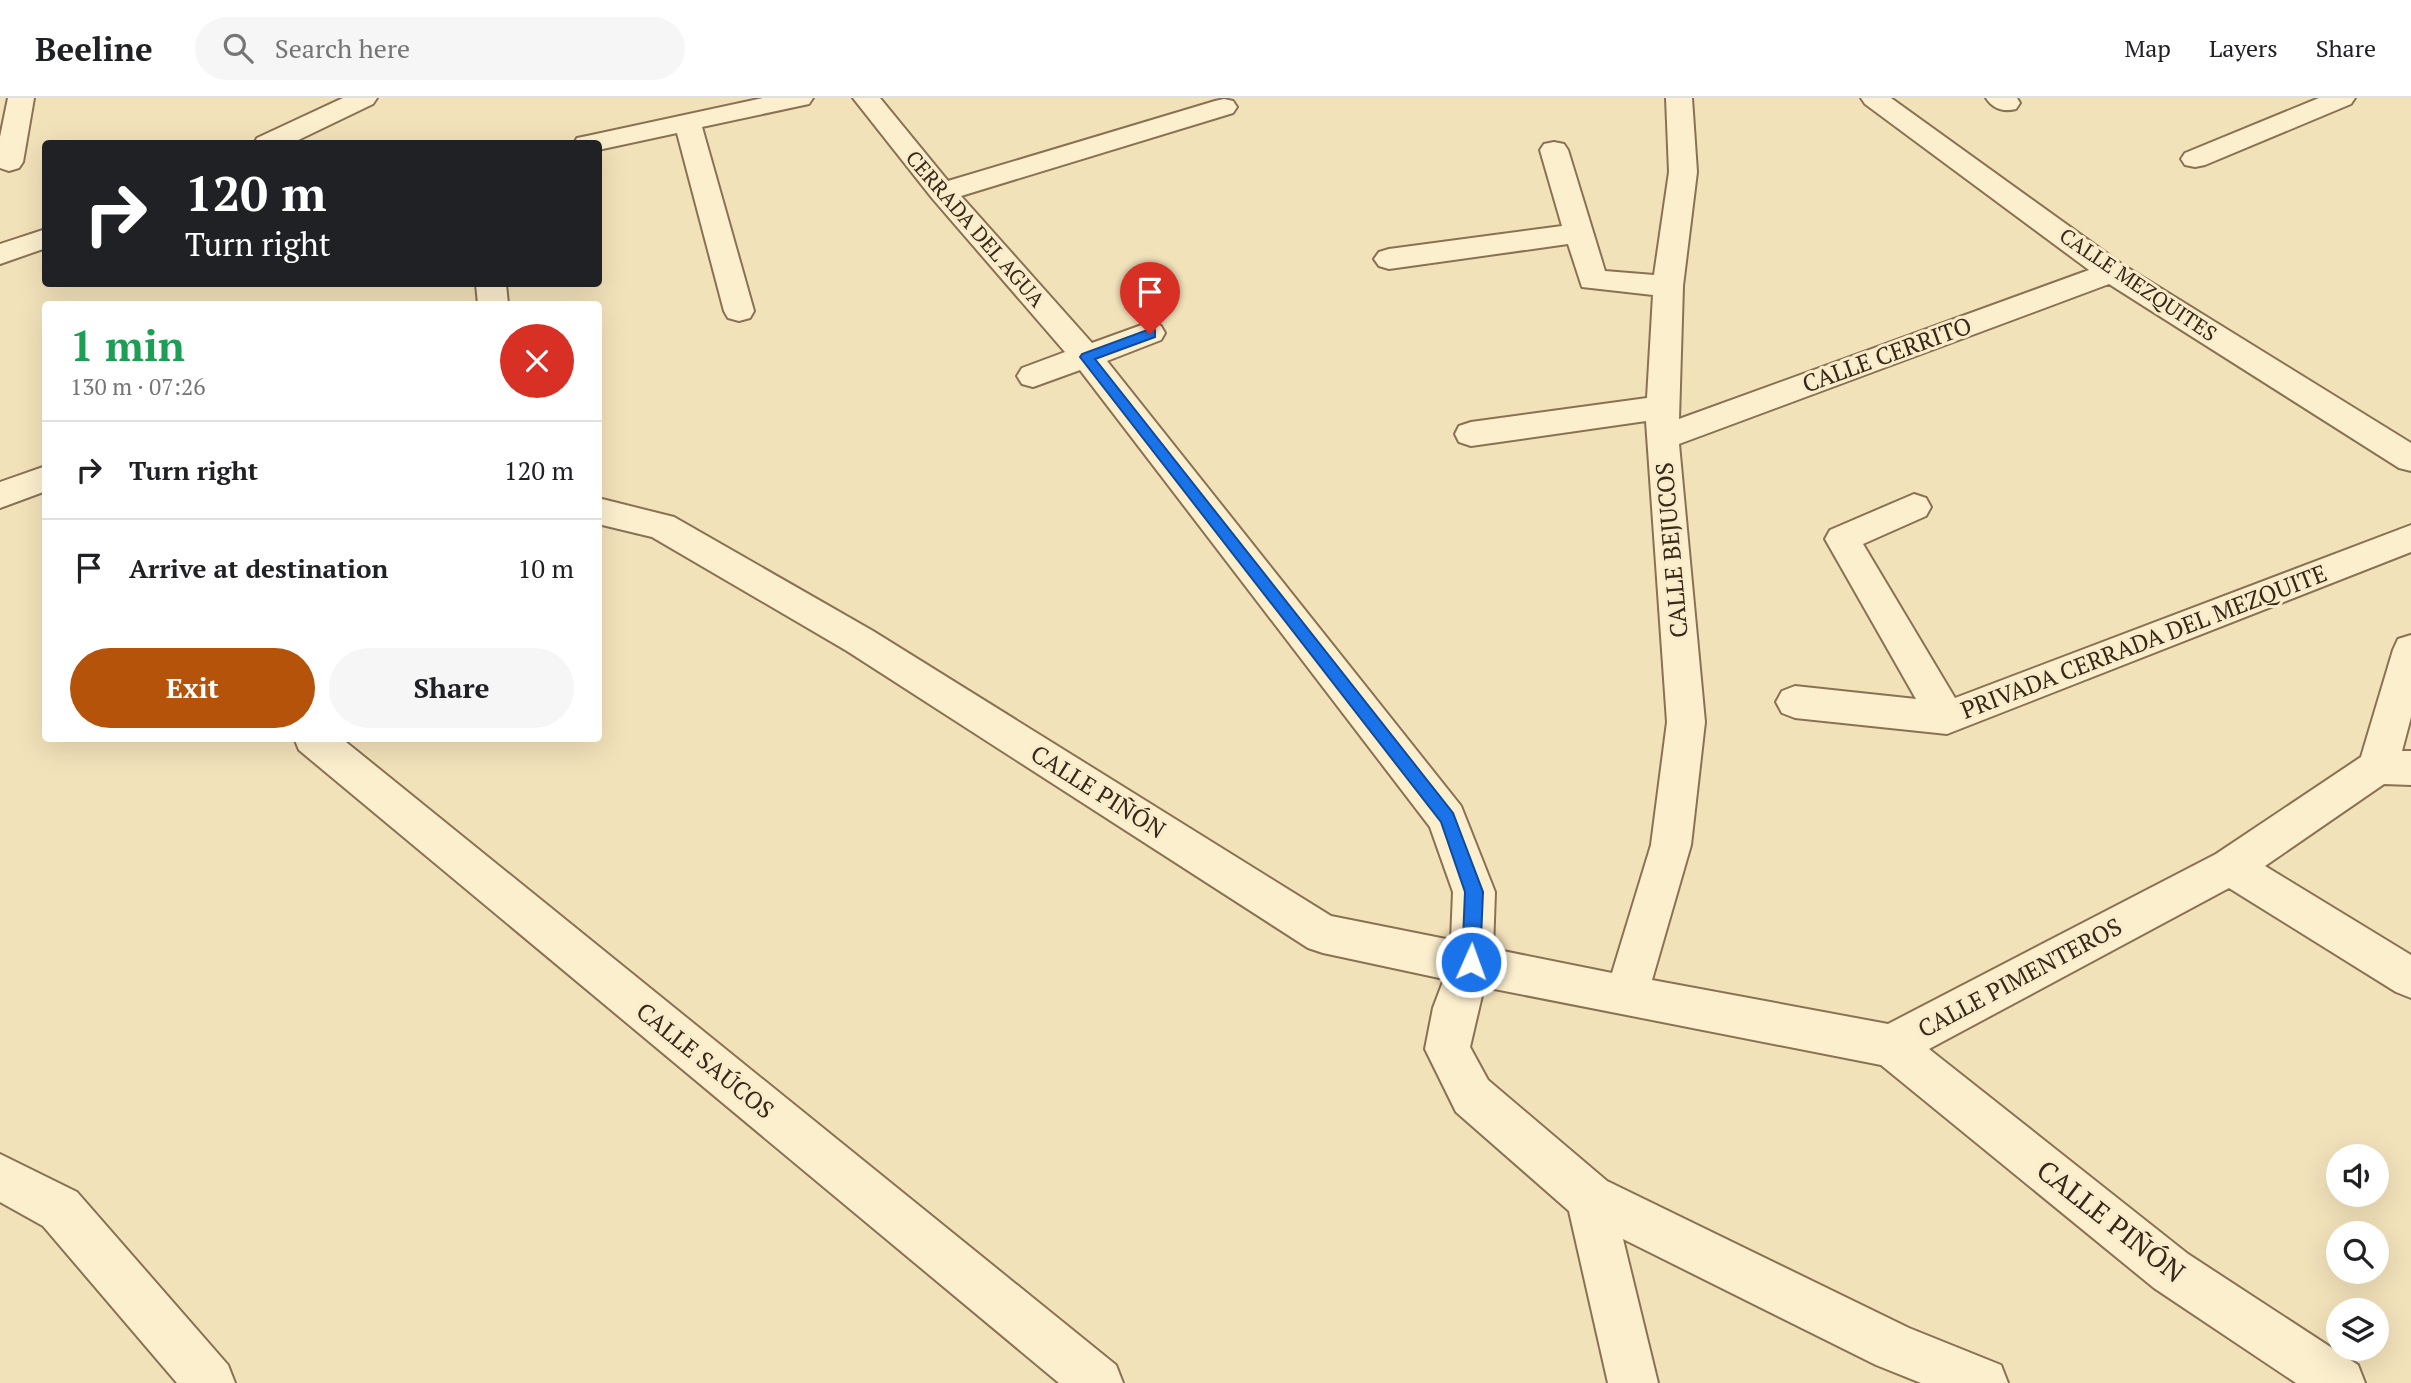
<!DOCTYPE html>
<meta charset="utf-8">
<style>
:root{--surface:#fff;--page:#f6f6f6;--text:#202124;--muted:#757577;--line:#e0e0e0;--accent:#b45309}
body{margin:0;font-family:"PT Serif",serif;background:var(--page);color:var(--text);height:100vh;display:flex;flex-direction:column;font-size:26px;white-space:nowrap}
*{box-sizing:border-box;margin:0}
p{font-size:23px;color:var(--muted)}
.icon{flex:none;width:38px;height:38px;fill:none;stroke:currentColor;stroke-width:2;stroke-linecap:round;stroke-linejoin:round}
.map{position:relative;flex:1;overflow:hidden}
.panel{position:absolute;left:42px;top:203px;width:560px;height:441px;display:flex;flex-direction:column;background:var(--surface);border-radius:7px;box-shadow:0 7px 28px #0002}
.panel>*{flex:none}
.hud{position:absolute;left:42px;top:42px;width:560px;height:147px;border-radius:7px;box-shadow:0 7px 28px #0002;background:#202124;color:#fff;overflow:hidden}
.controls{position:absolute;left:2326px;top:1046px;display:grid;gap:14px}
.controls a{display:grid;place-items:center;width:63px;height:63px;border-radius:50%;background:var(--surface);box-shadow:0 7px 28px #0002;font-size:35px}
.pin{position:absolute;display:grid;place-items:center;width:60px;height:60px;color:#fff;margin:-72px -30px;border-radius:50% 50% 50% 0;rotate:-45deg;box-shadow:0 0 7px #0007}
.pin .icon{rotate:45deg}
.me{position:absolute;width:77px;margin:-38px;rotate:2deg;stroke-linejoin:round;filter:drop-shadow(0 0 5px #0008)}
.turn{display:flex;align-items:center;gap:24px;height:147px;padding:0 28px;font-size:32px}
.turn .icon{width:91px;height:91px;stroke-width:2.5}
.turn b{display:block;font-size:49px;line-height:60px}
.round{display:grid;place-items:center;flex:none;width:74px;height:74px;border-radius:37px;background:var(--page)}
.overview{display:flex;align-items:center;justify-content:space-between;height:119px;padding:0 28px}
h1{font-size:42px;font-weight:600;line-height:52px;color:#1e9e55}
.button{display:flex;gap:14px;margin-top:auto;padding:14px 28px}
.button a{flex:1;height:80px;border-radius:42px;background:var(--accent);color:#fff;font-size:28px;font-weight:600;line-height:80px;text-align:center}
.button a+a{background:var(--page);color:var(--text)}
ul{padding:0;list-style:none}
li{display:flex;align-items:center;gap:21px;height:98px;padding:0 28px;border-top:2px solid var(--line)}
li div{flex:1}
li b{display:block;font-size:26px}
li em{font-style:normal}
header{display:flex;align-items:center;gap:42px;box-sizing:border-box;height:98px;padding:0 35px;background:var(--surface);border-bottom:2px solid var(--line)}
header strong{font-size:33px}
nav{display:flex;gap:38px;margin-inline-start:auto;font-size:24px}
.search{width:490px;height:63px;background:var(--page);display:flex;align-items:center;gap:18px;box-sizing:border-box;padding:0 24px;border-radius:38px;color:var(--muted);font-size:26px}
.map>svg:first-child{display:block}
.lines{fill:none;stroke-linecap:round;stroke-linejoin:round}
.minor-casing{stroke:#8a7153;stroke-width:4}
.minor{fill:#fcefce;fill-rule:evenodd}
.route{fill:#1a73e8;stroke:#114b97;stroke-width:2}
.labels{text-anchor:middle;stroke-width:6;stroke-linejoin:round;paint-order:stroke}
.far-street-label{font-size:21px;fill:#382819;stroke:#f9ecca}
.street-label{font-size:24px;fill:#382819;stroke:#f9ecca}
.near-street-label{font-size:28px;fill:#382819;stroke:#f9ecca}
</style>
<header>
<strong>Beeline</strong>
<div class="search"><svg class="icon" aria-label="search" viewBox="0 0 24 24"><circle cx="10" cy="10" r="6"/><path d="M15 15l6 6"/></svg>Search here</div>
<nav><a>Map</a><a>Layers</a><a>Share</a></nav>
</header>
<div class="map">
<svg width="2411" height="1285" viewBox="0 0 2411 1285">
<rect width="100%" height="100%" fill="#f2e2ba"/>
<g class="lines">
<g class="minor-casing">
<g id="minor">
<polygon points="8,0 34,0 23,64 19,70 9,73 0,70 0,39"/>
<polygon points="343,0 377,0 373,6 290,46 254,46 257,40"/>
<polygon points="763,0 813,0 809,6 702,29 754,213 750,220 739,223 728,220 724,213 677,35 598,52 598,46 574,46 577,40 587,38"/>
<polygon points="853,0 880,0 948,83 1215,3 1224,1 1233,3 1237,9 1233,15 961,98 1092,245 1150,224 1161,228 1165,235 1161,242 1107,263 1461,708 1495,794 1493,851 1612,875 1651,747 1667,624 1646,323 1471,348 1459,344 1455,336 1459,328 1471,324 1647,300 1653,197 1582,189 1568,146 1389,171 1379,168 1374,161 1379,154 1389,151 1562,128 1540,52 1544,46 1554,44 1564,46 1568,52 1605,173 1654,177 1669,74 1666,0 1692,0 1697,74 1683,188 1679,321 2089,172 1865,6 1861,0 1891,0 2123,167 2411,345 2411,373 2399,370 2109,186 1679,346 1705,624 1691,747 1652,882 1888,926 2216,756 2361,659 2393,552 2398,541 2411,537 2411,619 2402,653 2411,653 2411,687 2384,686 2265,768 2411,857 2411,900 2396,894 2229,790 1929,951 2188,1156 2358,1267 2365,1285 2296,1285 2154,1190 1881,967 1484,889 1470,949 1488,982 1607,1083 1909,1230 2001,1267 2008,1285 1921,1285 1876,1267 1623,1141 1658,1285 1608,1285 1569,1113 1456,1014 1425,951 1433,910 1444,881 1323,855 1308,850 847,553 652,439 598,426 598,400 674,419 873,533 1331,818 1451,842 1453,794 1430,729 1080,272 1033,289 1022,286 1017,278 1022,270 1065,254 932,100"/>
<path d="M1986,0H2017L2020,5L2016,11C2004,14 1993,11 1986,0Z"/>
<polygon points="2319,0 2355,0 2351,6 2205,67 2195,69 2185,67 2181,61 2185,55"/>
<polygon points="46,131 46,150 0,166 0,146"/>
<polygon points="476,186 506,186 508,206 478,206"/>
<polygon points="46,368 46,393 0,410 0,384"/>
<polygon points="1914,396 1926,400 1931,409 1926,418 1863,446 1955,600 2411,427 2411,454 1947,636 1795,620 1782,615 1776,604 1782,593 1795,588 1916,601 1825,441 1830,432"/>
<polygon points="294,640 341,640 1116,1267 1123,1285 1059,1285 299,652"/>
<polygon points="0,1056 77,1094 228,1267 235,1285 177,1285 43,1128 0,1104"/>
</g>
</g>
<use href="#minor" class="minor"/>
</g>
<polygon class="route" points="1150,231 1155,232 1155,239 1095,261 1453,715 1483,794 1480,864 1477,870 1471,873 1465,870 1462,864 1465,794 1441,724 1080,259 1082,256"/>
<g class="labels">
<g class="far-street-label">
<text transform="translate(975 131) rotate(49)" y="7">CERRADA DEL AGUA</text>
<text transform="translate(2138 187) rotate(34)" y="7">CALLE MEZQUITES</text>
</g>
<g class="street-label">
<text transform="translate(1887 257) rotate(-20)" y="8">CALLE CERRITO</text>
<text transform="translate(1672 452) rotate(-95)" y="8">CALLE BEJUCOS</text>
<text transform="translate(2144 544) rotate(-21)" y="8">PRIVADA CERRADA DEL MEZQUITE</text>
<text transform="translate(1098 694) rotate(32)" y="8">CALLE PIÑÓN</text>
<text transform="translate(2020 880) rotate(-28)" y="8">CALLE PIMENTEROS</text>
<text transform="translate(705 963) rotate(39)" y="8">CALLE SAÚCOS</text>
</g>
<g class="near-street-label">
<text transform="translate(2111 1123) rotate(38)" y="10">CALLE PIÑÓN</text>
</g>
</g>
</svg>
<div class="controls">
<a><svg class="icon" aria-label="sound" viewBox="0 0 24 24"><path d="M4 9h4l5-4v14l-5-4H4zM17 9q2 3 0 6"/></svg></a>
<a><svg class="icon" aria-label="search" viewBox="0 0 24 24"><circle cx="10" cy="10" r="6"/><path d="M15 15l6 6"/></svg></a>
<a><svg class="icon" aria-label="layers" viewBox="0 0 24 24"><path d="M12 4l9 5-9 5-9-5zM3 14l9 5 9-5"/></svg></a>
</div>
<div class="pin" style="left:1150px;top:236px;background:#d93025"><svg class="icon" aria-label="arrive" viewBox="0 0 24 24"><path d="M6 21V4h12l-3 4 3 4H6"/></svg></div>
<svg class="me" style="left:1471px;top:864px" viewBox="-20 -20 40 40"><circle r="17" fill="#1a73e8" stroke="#fff" stroke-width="3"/><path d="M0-11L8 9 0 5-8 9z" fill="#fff"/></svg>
<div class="hud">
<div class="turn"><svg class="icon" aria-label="right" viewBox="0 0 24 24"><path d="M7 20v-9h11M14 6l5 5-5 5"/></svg><div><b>120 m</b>Turn right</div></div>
</div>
<section class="panel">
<div class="overview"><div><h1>1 min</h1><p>130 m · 07:26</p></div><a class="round" style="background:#d93025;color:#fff"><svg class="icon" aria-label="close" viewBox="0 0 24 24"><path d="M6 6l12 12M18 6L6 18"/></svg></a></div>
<ul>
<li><svg class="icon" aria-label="right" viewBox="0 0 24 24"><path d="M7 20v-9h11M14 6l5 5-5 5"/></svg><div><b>Turn right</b></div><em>120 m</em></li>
<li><svg class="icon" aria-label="arrive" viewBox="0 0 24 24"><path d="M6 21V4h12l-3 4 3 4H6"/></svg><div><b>Arrive at destination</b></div><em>10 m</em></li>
</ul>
<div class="button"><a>Exit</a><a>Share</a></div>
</section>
</div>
